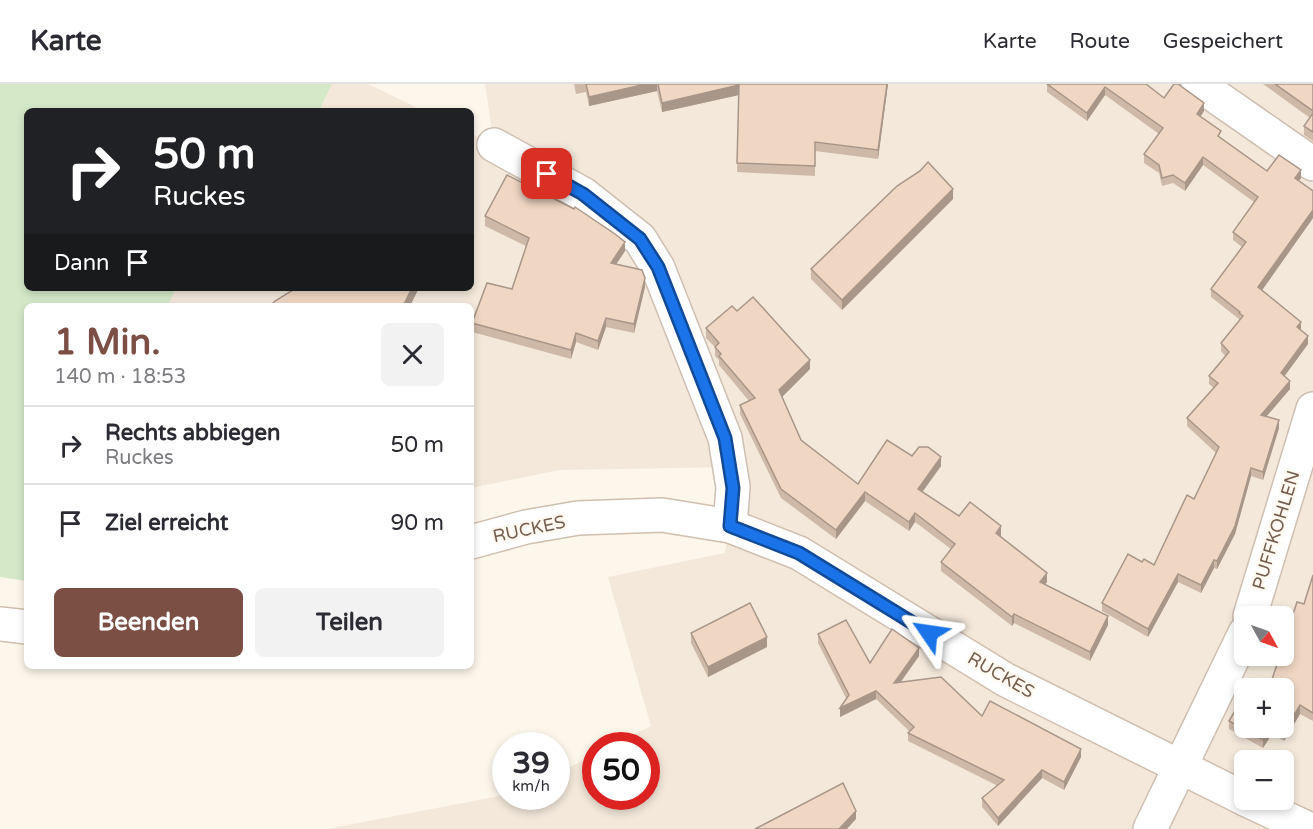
<!DOCTYPE html>
<html lang="de">
<meta charset="utf-8">
<style>
:root{--surface:#fff;--page:#f2f2f3;--text:#2b2b33;--muted:#7c7c81;--line:#e1e1e2;--accent:#7c4f44}
body{margin:0;font-family:"Varela Round",sans-serif;background:var(--page);color:var(--text);height:100vh;display:flex;flex-direction:column;font-size:22px;white-space:nowrap}
*{box-sizing:border-box;margin:0}
p{font-size:20px;color:var(--muted)}
.icon{flex:none;width:33px;height:33px;fill:none;stroke:currentColor;stroke-width:2;stroke-linecap:round;stroke-linejoin:round}
.map{position:relative;flex:1;overflow:hidden}
.drawer{position:absolute;left:24px;top:219px;width:450px;height:366px;display:flex;flex-direction:column;background:var(--surface);border-radius:9px;box-shadow:0 3px 9px #0003}
.drawer>*{flex:none}
.hud{position:absolute;left:24px;top:24px;width:450px;height:183px;border-radius:9px;box-shadow:0 3px 9px #0003;background:#202124;color:#fff;overflow:hidden}
.needle{width:39px;rotate:130deg}
.controls{position:absolute;left:1234px;top:522px;display:grid;gap:12px}
.controls a{display:grid;place-items:center;width:60px;height:60px;border-radius:9px;background:var(--surface);box-shadow:0 3px 9px #0003;font-size:30px}
.speed{position:absolute;left:492px;top:648px;display:flex;gap:12px;font-size:30px;font-weight:700;text-align:center}
.speed>*{display:grid;place-content:center;width:78px;height:78px;border-radius:50%;background:var(--surface);box-shadow:0 3px 9px #0003;line-height:1}
.speed small{font-size:15px;font-weight:400}
.speed .limit{border:9px solid #d22;background:#fff;color:#111}
.pin{position:absolute;display:grid;place-items:center;width:51px;height:51px;color:#fff;margin:-26px;border-radius:12px;box-shadow:0 3px 9px #0006}
.me{position:absolute;width:66px;margin:-33px;rotate:302deg;stroke-linejoin:round;filter:drop-shadow(0 0 4px #0008)}
.turn{display:flex;align-items:center;gap:21px;height:126px;padding:0 30px;font-size:27px}
.turn .icon{width:78px;height:78px;stroke-width:2.5}
.turn b{display:block;font-size:42px;line-height:51px}
.then{display:flex;align-items:center;height:57px;padding:0 30px;background:#0003;gap:12px;font-size:22px}
.round{display:grid;place-items:center;flex:none;width:63px;height:63px;border-radius:9px;background:var(--page)}
.headline{display:flex;align-items:center;justify-content:space-between;height:102px;padding:0 30px}
h1{font-size:36px;font-weight:800;line-height:45px;color:var(--accent)}
.action{display:flex;gap:12px;margin-top:auto;padding:12px 30px}
.action a{flex:1;height:69px;border-radius:9px;background:var(--accent);color:#fff;font-size:24px;font-weight:800;line-height:69px;text-align:center}
.action a+a{background:var(--page);color:var(--text)}
ul{padding:0;list-style:none}
li{display:flex;align-items:center;gap:18px;height:78px;padding:0 30px;border-top:2px solid var(--line)}
li div{flex:1}
li b{display:block;font-size:22px}
li em{font-style:normal}
header{display:flex;align-items:center;gap:36px;box-sizing:border-box;height:84px;padding:0 30px;background:var(--surface);border-bottom:2px solid var(--line)}
header strong{font-size:28px}
nav{display:flex;gap:33px;margin-inline-start:auto;font-size:21px}
.map>svg:first-child{display:block}
.residential{fill:#f3e8da;fill-rule:evenodd}
.green{fill:#d5e9c9}
.lines{fill:none;stroke-linecap:round;stroke-linejoin:round}
.minor-casing{stroke:#cebfb1;stroke-width:36}
.secondary-casing{stroke:#d0bfae;stroke-width:36}
.minor{stroke:#fff;stroke-width:33}
.secondary{stroke:#fff;stroke-width:33}
.wall{fill:#ceb9a9}
.shaded-wall{fill:#a89689}
.building{fill:#f0d7c4;stroke:#a89689;stroke-width:1.5}
.route-casing{stroke:#114b97;stroke-width:15}
.route{stroke:#1a73e8;stroke-width:10}
.labels{text-anchor:middle;stroke-width:5;stroke-linejoin:round;paint-order:stroke}
.street-label{font-size:18px;fill:#765e4f;stroke:#fefaf1}
</style>
<header>
<strong>Karte</strong>
<nav><a>Karte</a><a>Route</a><a>Gespeichert</a></nav>
</header>
<div class="map">
<svg width="1313" height="745" viewBox="0 0 1313 745">
<rect width="100%" height="100%" fill="#fcf6eb"/>
<g class="residential">
<polygon points="332,0 368,0 424,27 319,27"/>
<path d="M485,0H1313V745H327L505,711L506,712H556L557,690L595,670L596,712H646V662L612,661L651,642L608,493L725,469L733,403L729,383L559,386L471,404V222H168L176,204H471V50L494,60ZM1245,532H1284V572H1245ZM1245,604H1284V644H1245ZM1245,676H1284V716H1245Z"/>
</g>
<polygon class="green" points="0,0 332,0 319,27 27,27 27,204 176,204 168,222 27,222 27,497 0,493"/>
<g class="lines">
<g class="minor-casing">
<g id="minor">
<polyline points="1198,0 1313,80"/>
<polyline points="494,61 583,110 640,155 658,184 725,354 733,403 730,442"/>
<polyline points="1250,532 1313,325"/>
<polyline points="1150,745 1245,549"/>
</g>
</g>
<g class="secondary-casing">
<g id="secondary">
<polyline points="471,458 526,443 578,434 662,431 730,442 799,469 1006,596 1245,715"/>
<polyline points="0,540 27,543"/>
<polyline points="1247,716 1309,745"/>
</g>
</g>
<use href="#minor" class="minor"/>
<use href="#secondary" class="secondary"/>
</g>
<g class="wall">
<polygon points="574,0 888,0 878,75 815,67 815,92 737,88 739,11 662,28 657,7 589,22 586,8 576,10"/>
<polygon points="1047,0 1146,0 1164,14 1204,27 1200,33 1221,54 1267,87 1301,94 1299,97 1313,134 1262,206 1301,246 1308,260 1284,292 1290,305 1266,332 1279,344 1263,396 1251,392 1235,450 1217,485 1214,484 1201,509 1178,498 1148,553 1102,527 1102,519 1142,478 1154,481 1194,415 1216,369 1187,342 1187,334 1214,304 1209,300 1209,292 1226,273 1221,267 1221,259 1239,237 1239,235 1211,213 1211,205 1242,163 1233,156 1233,148 1254,118 1203,81 1185,107 1173,99 1162,102 1159,89 1144,79 1144,70 1159,50 1105,11 1087,37 1047,8"/>
<polygon points="1263,0 1313,0 1313,57 1304,51 1304,42 1310,34"/>
<polygon points="953,115 842,226 811,195 811,185"/>
<polygon points="485,132 625,167 616,180 645,203 634,249 606,243 598,266 576,258 571,275 472,248 472,239 512,205 526,162 485,142"/>
<polygon points="737,227 810,285 782,313 801,356 858,400 912,372 941,382 922,408 959,432 1001,452 1000,453 1047,498 1045,500 1108,541 1090,577 1014,539 1012,542 941,487 941,478 951,465 915,438 909,447 865,417 836,455 781,414 740,330 740,321 749,317 719,281 719,276 715,272 715,263 706,254 706,244"/>
<polygon points="1313,491 1313,637 1300,630 1284,657 1272,650 1263,664 1229,645 1229,637 1245,644 1284,644 1304,520"/>
<polygon points="691,549 767,563 708,593 691,559"/>
<polygon points="818,550 870,579 919,572 901,598 1081,673 1064,706 1042,694 998,742 982,723 982,714 998,702 908,657 908,649 909,647 876,615 840,633 846,614 818,559"/>
</g>
<g class="shaded-wall">
<polygon points="646,0 657,0 657,7 589,22 589,13"/>
<polygon points="887,0 888,0 878,75 878,66"/>
<polygon points="739,1 739,11 662,28 662,19"/>
<polygon points="1105,3 1105,11 1087,37 1087,29"/>
<polygon points="1204,19 1204,27 1197,38 1197,30"/>
<polygon points="1203,73 1203,81 1185,107 1185,99"/>
<polygon points="1301,86 1301,94 1295,102 1295,94"/>
<polygon points="953,105 953,115 842,226 842,216"/>
<polygon points="1313,126 1313,134 1258,212 1258,203"/>
<polygon points="625,158 625,167 611,188 611,179"/>
<polygon points="645,194 645,203 634,249 634,240"/>
<polygon points="412,204 419,204 410,222 403,222"/>
<polygon points="606,234 606,243 598,266 598,257"/>
<polygon points="1301,238 1301,246 1297,252 1297,243"/>
<polygon points="576,249 576,258 571,275 571,266"/>
<polygon points="1308,252 1308,260 1281,297 1281,289"/>
<polygon points="810,276 810,285 779,316 779,306"/>
<polygon points="1290,297 1290,305 1261,339 1261,331"/>
<polygon points="1279,336 1279,344 1263,396 1263,388"/>
<polygon points="941,373 941,382 918,414 918,405"/>
<polygon points="1251,384 1251,392 1235,450 1217,485 1217,477"/>
<polygon points="865,408 865,417 836,455 836,446"/>
<polygon points="915,429 915,438 909,447 909,438"/>
<polygon points="1001,442 1001,452 996,459 996,449"/>
<polygon points="1214,476 1214,484 1201,509 1201,501"/>
<polygon points="1047,489 1047,498 1040,507 1040,498"/>
<polygon points="1178,490 1178,498 1148,553 1148,545"/>
<polygon points="1014,530 1014,539 1012,542 1012,533"/>
<polygon points="1108,532 1108,541 1090,577 1090,568"/>
<polygon points="767,553 767,563 708,593 708,583"/>
<polygon points="919,564 919,572 894,607 894,599"/>
<polygon points="876,607 876,615 840,633 840,624"/>
<polygon points="1300,621 1300,630 1284,657 1284,648"/>
<polygon points="1270,644 1272,644 1272,650 1263,664 1263,656"/>
<polygon points="1081,665 1081,673 1064,706 1064,698"/>
<polygon points="1042,686 1042,694 998,742 998,734"/>
<polygon points="856,727 856,735 847,745 839,745"/>
</g>
<g class="building">
<polygon points="586,0 646,0 589,13"/>
<polygon points="658,0 887,0 878,66 815,58 815,82 737,79 739,1 662,19"/>
<polygon points="1047,0 1146,0 1164,14 1174,0 1178,0 1204,19 1197,30 1221,47 1218,52 1267,87 1279,71 1301,86 1295,94 1313,107 1313,126 1258,203 1301,238 1297,243 1308,252 1281,289 1290,297 1261,331 1279,336 1263,388 1251,384 1235,442 1217,477 1214,476 1201,501 1178,490 1148,545 1102,519 1128,470 1142,478 1144,475 1154,481 1187,411 1194,415 1219,363 1187,334 1218,299 1209,292 1229,268 1221,259 1243,232 1239,229 1240,228 1211,205 1246,158 1233,148 1258,113 1203,73 1185,99 1173,91 1162,94 1159,81 1144,70 1163,44 1105,3 1087,29"/>
<polygon points="1275,0 1313,0 1313,27"/>
<polygon points="1313,29 1313,48 1304,42"/>
<polygon points="928,78 953,105 842,216 811,185 897,102 920,87"/>
<polygon points="507,91 574,125 575,123 615,150 625,158 611,179 642,186 645,194 634,240 606,234 598,257 576,249 571,266 472,239 487,199 512,205 529,154 485,132"/>
<polygon points="296,204 412,204 403,222 270,222 275,217"/>
<polygon points="753,213 810,276 779,306 801,356 858,400 887,356 912,372 919,363 928,363 941,373 918,405 959,432 970,418 1001,442 996,449 1047,489 1040,498 1108,532 1090,568 1014,530 1012,533 941,478 955,460 915,429 909,438 865,408 836,446 781,405 740,321 755,314 719,272 721,270 715,263 719,259 706,244 732,222 737,227"/>
<polygon points="1313,491 1313,629 1300,621 1284,648 1275,644 1284,644 1284,604 1269,604 1280,572 1284,572 1284,558 1297,518 1304,520"/>
<polygon points="750,519 767,553 708,583 691,549"/>
<polygon points="846,536 870,579 892,545 919,564 894,599 941,593 982,632 990,617 1081,665 1064,698 1042,686 998,734 982,714 1004,696 908,649 914,643 876,607 840,624 849,611 818,550"/>
<polygon points="1250,600 1258,604 1248,604"/>
<polygon points="1245,610 1245,644 1270,644 1263,656 1229,637"/>
<polygon points="843,699 856,727 839,745 755,745"/>
</g>
<g class="lines">
<g class="route-casing">
<polyline id="route" points="547,90 583,110 640,155 658,183 725,354 733,404 730,442 799,469 929,549"/>
</g>
<use href="#route" class="route"/>
</g>
<g class="labels">
<g class="street-label">
<text transform="translate(529 445) rotate(-12)" y="6">RUCKES</text>
<text transform="translate(1276 446) rotate(-73)" y="6">PUFFKOHLEN</text>
<text transform="translate(1001 591) rotate(30)" y="6">RUCKES</text>
</g>
</g>
</svg>
<div class="controls">
<a><svg class="needle" viewBox="-14 -14 28 28"><path d="M0-13l5 13h-10z" fill="#e53935"/><path d="M0 13l5-13h-10z" fill="#7c7c81"/></svg></a>
<a>+</a>
<a>−</a>
</div>
<div class="speed"><div>39<small>km/h</small></div><div class="limit">50</div></div>
<div class="pin" style="left:547px;top:90px;background:#d93025"><svg class="icon" aria-label="arrive" viewBox="0 0 24 24"><path d="M6 21V4h12l-3 4 3 4H6"/></svg></div>
<svg class="me" style="left:929px;top:549px" viewBox="-20 -20 40 40"><path d="M0-17L14 15 0 8-14 15z" fill="#1a73e8" stroke="#fff" stroke-width="4"/></svg>
<div class="hud">
<div class="turn"><svg class="icon" aria-label="right" viewBox="0 0 24 24"><path d="M7 20v-9h11M14 6l5 5-5 5"/></svg><div><b>50 m</b>Ruckes</div></div>
<div class="then">Dann<svg class="icon" aria-label="arrive" viewBox="0 0 24 24"><path d="M6 21V4h12l-3 4 3 4H6"/></svg></div>
</div>
<section class="drawer">
<div class="headline"><div><h1>1 Min.</h1><p>140 m · 18:53</p></div><a class="round"><svg class="icon" aria-label="close" viewBox="0 0 24 24"><path d="M6 6l12 12M18 6L6 18"/></svg></a></div>
<ul>
<li><svg class="icon" aria-label="right" viewBox="0 0 24 24"><path d="M7 20v-9h11M14 6l5 5-5 5"/></svg><div><b>Rechts abbiegen</b><p>Ruckes</p></div><em>50 m</em></li>
<li><svg class="icon" aria-label="arrive" viewBox="0 0 24 24"><path d="M6 21V4h12l-3 4 3 4H6"/></svg><div><b>Ziel erreicht</b></div><em>90 m</em></li>
</ul>
<div class="action"><a>Beenden</a><a>Teilen</a></div>
</section>
</div>
